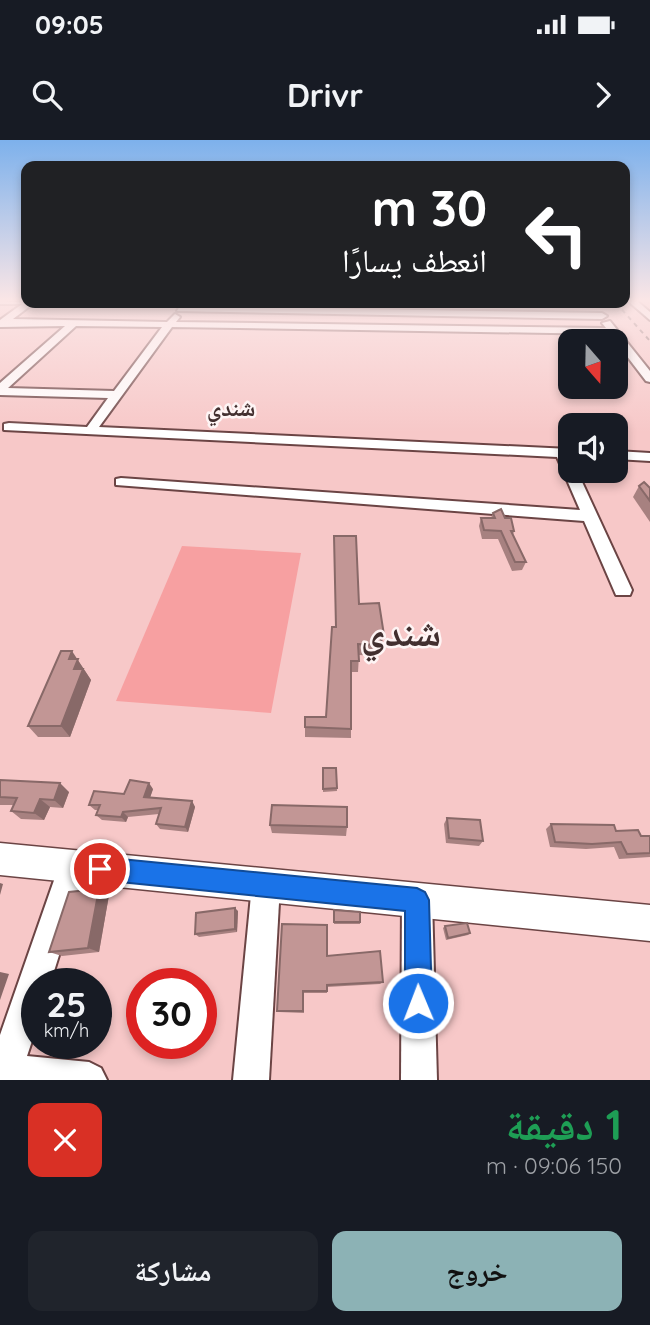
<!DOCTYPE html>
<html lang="ar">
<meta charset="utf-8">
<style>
:root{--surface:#171b24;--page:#20242c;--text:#f1f3f6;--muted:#9ea1a6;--accent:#8cb2b5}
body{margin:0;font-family:Quicksand,"Noto Naskh Arabic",sans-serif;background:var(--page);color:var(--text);direction:rtl;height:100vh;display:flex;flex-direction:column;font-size:26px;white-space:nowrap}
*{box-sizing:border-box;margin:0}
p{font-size:23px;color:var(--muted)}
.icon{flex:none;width:38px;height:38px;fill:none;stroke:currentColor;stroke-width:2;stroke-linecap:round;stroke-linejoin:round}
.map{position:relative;height:940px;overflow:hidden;direction:ltr}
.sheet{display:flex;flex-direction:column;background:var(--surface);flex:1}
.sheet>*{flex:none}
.guide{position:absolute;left:21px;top:21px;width:609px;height:147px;border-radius:14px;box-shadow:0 4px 10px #0003;direction:rtl;background:#202124;color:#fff;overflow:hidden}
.needle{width:46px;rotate:160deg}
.tools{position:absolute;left:558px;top:189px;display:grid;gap:14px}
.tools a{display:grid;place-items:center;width:70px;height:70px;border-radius:14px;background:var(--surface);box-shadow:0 4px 10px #0003;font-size:35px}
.speed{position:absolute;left:21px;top:828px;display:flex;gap:14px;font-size:35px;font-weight:700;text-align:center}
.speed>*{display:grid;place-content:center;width:91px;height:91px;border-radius:50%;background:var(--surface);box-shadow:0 4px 10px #0003;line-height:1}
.speed small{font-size:18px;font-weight:400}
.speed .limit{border:10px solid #d22;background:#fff;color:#111}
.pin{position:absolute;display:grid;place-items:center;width:60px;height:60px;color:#fff;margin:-30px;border:4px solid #fff;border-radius:50%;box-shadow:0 2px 7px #0007}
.me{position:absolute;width:77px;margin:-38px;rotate:359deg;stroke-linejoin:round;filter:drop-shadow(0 0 5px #0008)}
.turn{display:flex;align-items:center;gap:24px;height:147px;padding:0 28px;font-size:32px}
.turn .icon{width:91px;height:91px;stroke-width:2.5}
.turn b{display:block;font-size:49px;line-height:60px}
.round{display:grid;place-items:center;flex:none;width:74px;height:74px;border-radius:14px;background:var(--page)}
.summary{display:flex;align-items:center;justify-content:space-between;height:119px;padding:0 28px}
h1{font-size:42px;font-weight:700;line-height:52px;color:#1e9e55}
.cta{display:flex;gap:14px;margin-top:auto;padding:14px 28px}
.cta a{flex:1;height:80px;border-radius:14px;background:var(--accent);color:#111;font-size:28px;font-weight:700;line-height:80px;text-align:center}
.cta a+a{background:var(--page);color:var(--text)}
.status{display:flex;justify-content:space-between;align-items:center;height:49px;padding:0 35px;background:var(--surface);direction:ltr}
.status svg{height:19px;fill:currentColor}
header{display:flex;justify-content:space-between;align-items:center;height:91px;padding:0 28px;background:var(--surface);font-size:32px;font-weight:700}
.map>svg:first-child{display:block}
.green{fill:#f7a0a1}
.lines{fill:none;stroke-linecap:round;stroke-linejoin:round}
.minor-casing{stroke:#6b4444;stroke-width:4}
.major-casing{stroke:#6b4444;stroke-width:3}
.minor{fill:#fff;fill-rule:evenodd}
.major{fill:#fff;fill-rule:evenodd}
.rail{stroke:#846767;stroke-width:2;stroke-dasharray:4.5 4.5;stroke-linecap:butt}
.wall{fill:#a78180}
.shaded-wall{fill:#886968}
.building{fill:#c29695;stroke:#886968;stroke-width:2}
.route{fill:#1a73e8;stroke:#114b97;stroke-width:2}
.labels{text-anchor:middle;stroke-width:5;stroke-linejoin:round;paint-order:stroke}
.far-quarter-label{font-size:23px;font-weight:bold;fill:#422f2f;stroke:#fef4f4}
.town-label{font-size:38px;font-weight:bold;fill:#422f2f;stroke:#fef4f4}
</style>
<div class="status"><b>09:05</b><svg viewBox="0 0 49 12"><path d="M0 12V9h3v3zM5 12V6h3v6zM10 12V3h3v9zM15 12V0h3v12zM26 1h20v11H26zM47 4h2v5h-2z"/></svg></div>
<header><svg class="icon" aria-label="forward" viewBox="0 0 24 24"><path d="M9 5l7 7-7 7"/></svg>Drivr<svg class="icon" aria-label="search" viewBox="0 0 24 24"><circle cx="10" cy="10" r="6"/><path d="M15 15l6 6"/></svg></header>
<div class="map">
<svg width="650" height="940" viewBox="0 0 650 940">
<rect width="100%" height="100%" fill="#f7c8c8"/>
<polygon class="green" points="182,406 301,413 271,573 116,561"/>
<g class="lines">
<g class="minor-casing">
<g id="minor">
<path d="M0,161L34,163L13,179L167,182L175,174L180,177L176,182L606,188L602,183L610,181L650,231V242L646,241L610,194L172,187L99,287L570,309V331H577L632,450L630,455H616L584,381L116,345V339L121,338L580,370L557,317L4,290V284L9,283L87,287L108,258L0,255V243L65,186L0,187V180L22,164H0ZM76,186L162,187L114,251L8,248Z"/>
<polygon points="628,161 637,161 650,172 650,180"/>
<polygon points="180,166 602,173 607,176 602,179 177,171"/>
<polygon points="616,311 650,313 650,321 616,319"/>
<polygon points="73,712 83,716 87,726 50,844 37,844 37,886 27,916 89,922 101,928 107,940 0,940 0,895 59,726 63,716"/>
<polygon points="266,731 276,735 280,745 269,940 233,940 252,745 256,735"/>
<polygon points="417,745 427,750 432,760 437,940 401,940 402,760 407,750"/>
</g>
</g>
<g class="major-casing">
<polygon id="major" points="0,703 650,765 650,801 0,735"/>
</g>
<use href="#minor" class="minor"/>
<use href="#major" class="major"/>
<polyline class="rail" points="616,163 650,201"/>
</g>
<g class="wall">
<polygon points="639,346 650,348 650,382 633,357"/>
<polygon points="493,373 505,378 514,391 513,395 526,422 522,430 512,431 498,399 482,399 479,386 481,378 491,378"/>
<polygon points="359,464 384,495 379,516 359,515 358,532 351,532 351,598 305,597 305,587 326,577 335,487"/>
<polygon points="77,519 91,540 70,597 38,597 28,586"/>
<polygon points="323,628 336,628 337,651 323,652"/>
<polygon points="0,640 69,652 63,668 50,667 44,680 21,679 11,671 13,665 0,665"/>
<polygon points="153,649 150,658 192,661 195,667 188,692 160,689 156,684 159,674 128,677 126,682 102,680 96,675 98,670 95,670 89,665 124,654"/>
<polygon points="447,678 483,701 479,706 446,703 444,684"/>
<polygon points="551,684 616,691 641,696 650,696 650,717 619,719 614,707 586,709 550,707 546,689"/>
<polygon points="270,685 347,687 346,696 272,693"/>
<polygon points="109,755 99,812 62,816 49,812"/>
<polygon points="334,770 360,782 360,784 334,784"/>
<polygon points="238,771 237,792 199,797 195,794"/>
<polygon points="445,786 470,793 468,795 446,800 443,788"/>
<polygon points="327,816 383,842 380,844 327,847 327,853 304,853 304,873 279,872 277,871"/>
</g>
<g class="shaded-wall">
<polygon points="72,511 91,540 70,597 61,586 69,519"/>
<polygon points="60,643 69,652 63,668 54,660"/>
<polygon points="149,643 153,649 148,663 144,657"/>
<polygon points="40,659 50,667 44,680 34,673"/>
<polygon points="192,661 195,667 188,692 185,687"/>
<polygon points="123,672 128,677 126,682 121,677"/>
<polygon points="0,743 3,744 0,755"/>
<polygon points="99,749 109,755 99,812 88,808"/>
<polygon points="235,768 238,771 237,792 235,789"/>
<polygon points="0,832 9,834 0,860"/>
<polygon points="202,846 204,847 204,863 202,862"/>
</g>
<g class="building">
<polygon points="644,342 650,348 650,361 639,346"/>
<polygon points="501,369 505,378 511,378 514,391 511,391 526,422 515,422 501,391 484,390 481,378 495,378 493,373"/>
<polygon points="334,396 356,396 359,464 379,463 384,495 381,495 381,505 358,504 359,521 351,521 351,589 305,587 305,577 326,577 332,487 336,487"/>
<polygon points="61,511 72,511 69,519 78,519 74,529 83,529 61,586 28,586"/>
<polygon points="323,628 336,628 337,648 323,649"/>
<polygon points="0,640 60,643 54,660 40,659 34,673 11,671 17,658 0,657"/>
<polygon points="130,640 149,643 144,657 192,661 185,687 156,684 161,668 123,672 121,677 96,675 100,665 89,665 94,651 124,654"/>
<polygon points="272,665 347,667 347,687 270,685"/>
<polygon points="447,678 480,680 483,701 449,698"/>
<polygon points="551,684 614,685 616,691 638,690 641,696 650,696 650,713 627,714 621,702 592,704 555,702"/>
<polygon points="99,749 88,808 49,812 69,752"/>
<polygon points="235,768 235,789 195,794 196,773"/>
<polygon points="334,770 360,772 360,782 334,782"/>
<polygon points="467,783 470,793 448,798 445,786"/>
<polygon points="282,784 327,785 327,816 380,811 383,842 327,845 327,851 303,851 303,871 277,871"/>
</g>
<linearGradient id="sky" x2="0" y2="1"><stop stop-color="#7db1ec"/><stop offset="0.55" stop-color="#fbe6e6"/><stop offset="1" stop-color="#fbe6e6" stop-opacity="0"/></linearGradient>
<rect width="650" height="292" fill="url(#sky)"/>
<polygon class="route" points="100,717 417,748 425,752 429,760 432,863 428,872 418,876 409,872 405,863 405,771 100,740 92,737 89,729 92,720"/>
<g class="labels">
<g class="far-quarter-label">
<text x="231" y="276">شندي</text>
</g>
<g class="town-label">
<text x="401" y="506">شندي</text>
</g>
</g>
</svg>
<div class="tools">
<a><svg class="needle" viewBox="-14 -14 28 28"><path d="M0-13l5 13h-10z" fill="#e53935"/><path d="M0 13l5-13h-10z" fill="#9ea1a6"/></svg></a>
<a><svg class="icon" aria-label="sound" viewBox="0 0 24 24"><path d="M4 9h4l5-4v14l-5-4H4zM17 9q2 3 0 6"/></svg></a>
</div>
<div class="speed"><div>25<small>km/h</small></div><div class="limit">30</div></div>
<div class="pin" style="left:100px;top:729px;background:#d93025"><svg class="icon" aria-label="arrive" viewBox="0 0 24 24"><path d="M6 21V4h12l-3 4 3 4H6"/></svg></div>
<svg class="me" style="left:418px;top:863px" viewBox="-20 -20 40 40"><circle r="17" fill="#1a73e8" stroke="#fff" stroke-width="3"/><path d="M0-11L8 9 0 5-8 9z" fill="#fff"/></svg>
<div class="guide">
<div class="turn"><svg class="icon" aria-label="left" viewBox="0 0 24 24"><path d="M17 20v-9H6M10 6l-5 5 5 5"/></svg><div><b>30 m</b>انعطف يسارًا</div></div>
</div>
</div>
<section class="sheet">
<div class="summary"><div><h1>1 دقيقة</h1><p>150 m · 09:06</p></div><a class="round" style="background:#d93025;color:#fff"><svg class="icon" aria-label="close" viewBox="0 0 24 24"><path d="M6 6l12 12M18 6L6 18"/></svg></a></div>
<div class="cta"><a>خروج</a><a>مشاركة</a></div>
</section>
